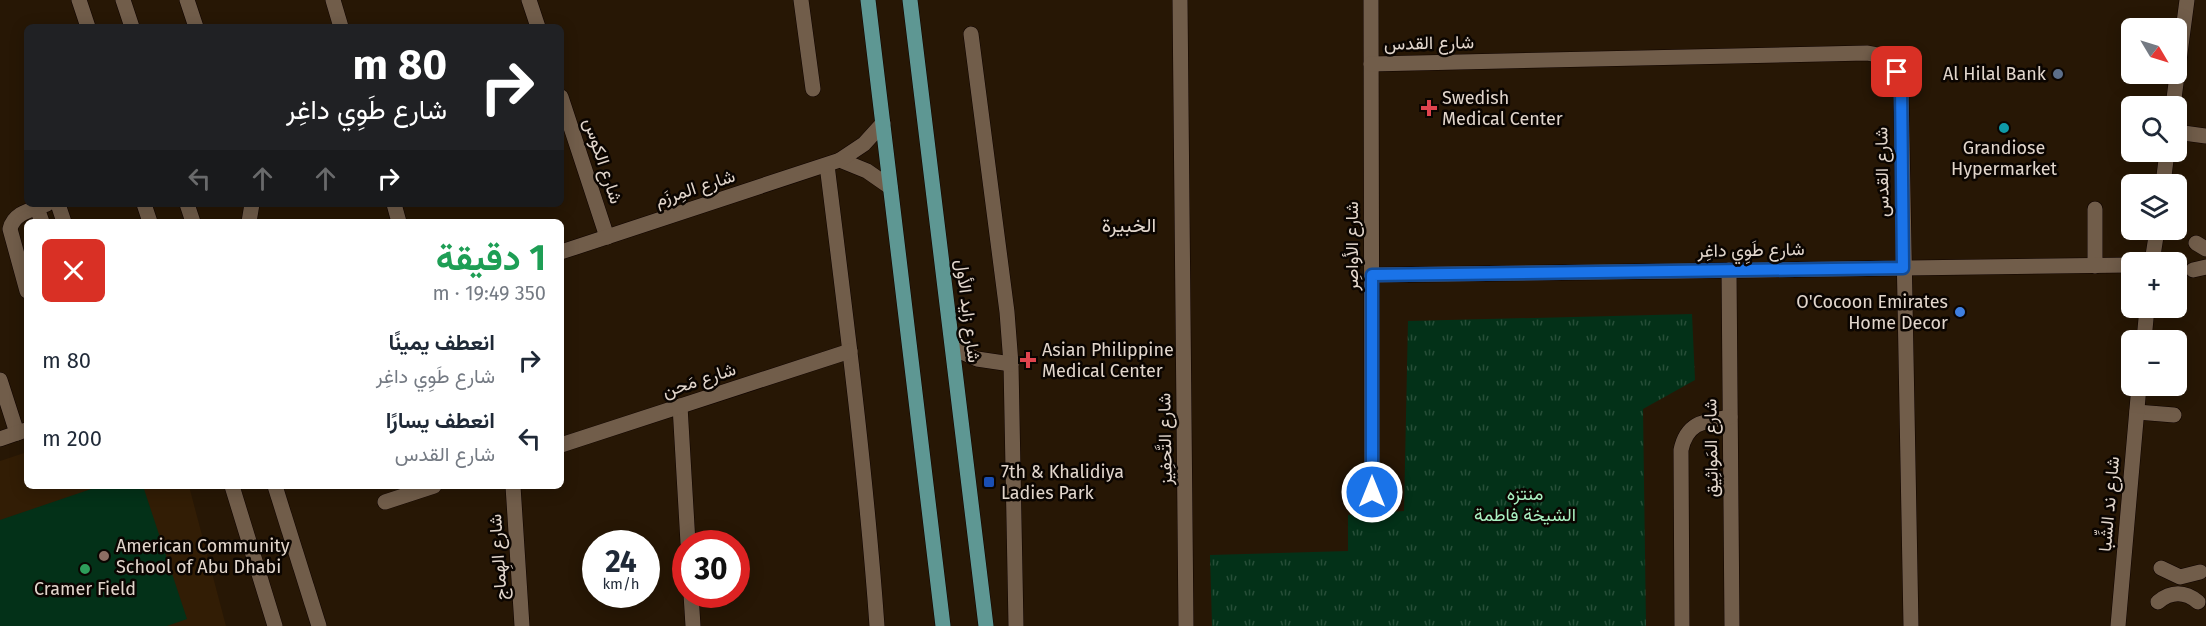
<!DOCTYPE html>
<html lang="ar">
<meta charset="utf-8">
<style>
:root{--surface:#fff;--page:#f2f2f3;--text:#1f2937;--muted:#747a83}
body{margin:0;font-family:"Fira Sans",Vazirmatn,sans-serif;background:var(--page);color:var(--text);direction:rtl;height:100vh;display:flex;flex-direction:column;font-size:22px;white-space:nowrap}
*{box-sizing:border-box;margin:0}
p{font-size:20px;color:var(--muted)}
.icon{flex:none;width:33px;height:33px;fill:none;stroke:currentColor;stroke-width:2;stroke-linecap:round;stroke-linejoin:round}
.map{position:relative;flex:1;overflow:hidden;direction:ltr}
.side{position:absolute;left:24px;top:219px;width:540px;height:270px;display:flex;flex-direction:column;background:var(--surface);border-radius:9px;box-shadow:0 3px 15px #0003;direction:rtl}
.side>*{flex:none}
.hud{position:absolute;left:24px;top:24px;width:540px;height:183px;border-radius:9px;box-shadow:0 3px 15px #0003;direction:rtl;background:#202124;color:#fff;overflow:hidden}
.needle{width:39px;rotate:128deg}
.tools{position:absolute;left:2121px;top:18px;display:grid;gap:12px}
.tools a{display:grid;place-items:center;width:66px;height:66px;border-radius:9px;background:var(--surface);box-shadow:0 3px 15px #0003;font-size:30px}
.speed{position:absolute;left:582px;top:530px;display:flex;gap:12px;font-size:30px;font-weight:700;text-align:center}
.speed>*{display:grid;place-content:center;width:78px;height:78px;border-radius:50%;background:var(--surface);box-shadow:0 3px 15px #0003;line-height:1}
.speed small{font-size:15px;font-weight:400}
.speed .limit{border:9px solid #d22;background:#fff;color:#111}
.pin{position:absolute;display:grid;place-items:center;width:51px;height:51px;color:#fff;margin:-26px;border-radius:12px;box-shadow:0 3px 9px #0006}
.me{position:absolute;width:66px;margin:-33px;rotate:0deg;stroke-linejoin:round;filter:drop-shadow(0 0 4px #0008)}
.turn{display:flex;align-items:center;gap:21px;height:126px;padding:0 18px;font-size:27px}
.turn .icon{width:78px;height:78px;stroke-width:2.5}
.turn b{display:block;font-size:42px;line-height:51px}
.lanes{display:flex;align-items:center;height:57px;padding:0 18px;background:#0003;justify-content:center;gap:30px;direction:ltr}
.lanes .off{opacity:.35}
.round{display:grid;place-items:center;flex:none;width:63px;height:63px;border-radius:9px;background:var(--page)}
.headline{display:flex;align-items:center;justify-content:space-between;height:102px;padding:0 18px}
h1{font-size:36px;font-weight:700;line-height:45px;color:#1e9e55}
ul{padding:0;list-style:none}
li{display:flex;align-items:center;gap:18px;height:78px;padding:0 18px}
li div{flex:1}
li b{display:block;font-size:22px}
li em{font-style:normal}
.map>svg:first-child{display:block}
.built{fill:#321d05}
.green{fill:#033118}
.park{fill:url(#park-tufts)}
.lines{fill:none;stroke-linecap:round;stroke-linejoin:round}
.minor-casing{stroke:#0f0300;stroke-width:16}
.major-casing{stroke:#0f0300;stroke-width:16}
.minor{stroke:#715d4a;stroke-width:15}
.major{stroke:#5e9793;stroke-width:15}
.route-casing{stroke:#114b97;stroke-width:15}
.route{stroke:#1a73e8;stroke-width:10}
.service-dot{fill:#5c6f8a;stroke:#0b0501;stroke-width:2}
.health-dot{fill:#e0444e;stroke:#0b0501;stroke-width:2}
.culture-dot{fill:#0f9aa8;stroke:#0b0501;stroke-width:2}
.shop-dot{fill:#3f7fe0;stroke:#0b0501;stroke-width:2}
.transit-dot{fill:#1a4fb4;stroke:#0b0501;stroke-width:2}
.education-dot{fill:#8d6e63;stroke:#0b0501;stroke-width:2}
.leisure-dot{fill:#2e9e5b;stroke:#0b0501;stroke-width:2}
.labels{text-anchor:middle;stroke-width:5;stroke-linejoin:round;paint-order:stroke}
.street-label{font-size:18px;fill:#e2d6cc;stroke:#0b0501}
.poi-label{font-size:18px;fill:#e2d6cc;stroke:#0b0501;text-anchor:start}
.park-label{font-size:18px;fill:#a9f1c1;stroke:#0b0501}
.neighbourhood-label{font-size:20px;fill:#e2d6cc;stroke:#0b0501}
</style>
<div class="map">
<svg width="2206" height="626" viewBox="0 0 2206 626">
<defs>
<pattern id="park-tufts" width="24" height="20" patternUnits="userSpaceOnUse" patternTransform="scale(1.5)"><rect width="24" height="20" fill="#033118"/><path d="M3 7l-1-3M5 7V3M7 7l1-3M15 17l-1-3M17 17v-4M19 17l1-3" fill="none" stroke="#274e38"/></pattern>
</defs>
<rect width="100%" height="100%" fill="#271705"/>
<polygon class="built" points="27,452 27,486 189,486 226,626 0,626 0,461"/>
<polygon class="green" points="100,486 143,486 187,619 167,626 0,626 0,520"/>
<polygon class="park" points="1692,314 1695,380 1643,409 1646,626 1212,626 1210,555 1348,551 1348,515 1404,511 1408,321"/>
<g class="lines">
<g class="minor-casing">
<g id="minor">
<polyline points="79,0 88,27"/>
<polyline points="123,0 132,27"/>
<polyline points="187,0 196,27"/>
<polyline points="333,0 341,27"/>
<polyline points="529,0 538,27"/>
<polyline points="801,0 813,89"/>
<polyline points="1180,0 1186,626"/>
<polyline points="1371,0 1372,492"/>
<polyline points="971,34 1007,312 1011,364 1016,626"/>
<path d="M1371,64L1867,53C1887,55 1898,67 1901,86L1911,626"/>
<polyline points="561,97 607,237"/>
<polyline points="2173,106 2187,0"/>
<polyline points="2176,132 2206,136"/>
<polyline points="840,160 867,171 890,187"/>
<path d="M827,165C846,318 866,472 877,626"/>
<polyline points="2163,184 2167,152"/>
<polyline points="58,204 64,222"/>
<polyline points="144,204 150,222"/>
<polyline points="187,204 193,222"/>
<polyline points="394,204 399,222"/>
<polyline points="37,208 42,222"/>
<polyline points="249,222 252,204"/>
<polyline points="2196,243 2206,249"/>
<polyline points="561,252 840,160 864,144 883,123"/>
<polyline points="2152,262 2157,230"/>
<polyline points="2095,266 2095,209"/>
<polyline points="1729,270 1732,626"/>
<polyline points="2193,270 2206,267"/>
<polyline points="1372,275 2132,265"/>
<path d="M27,291L10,229C14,212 32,210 47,204"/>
<polyline points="2144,340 2147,308"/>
<polyline points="953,348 977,359 1011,364"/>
<polyline points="0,380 17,433"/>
<polyline points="680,406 688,543"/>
<polyline points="2137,412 2174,415"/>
<polyline points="0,439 26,430"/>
<polyline points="561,445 850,351"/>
<polyline points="232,486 275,626"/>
<polyline points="275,486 319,626"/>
<polyline points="513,486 522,626"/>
<polyline points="385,502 434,486"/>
<polyline points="2161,568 2180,577 2200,572"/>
<polyline points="691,594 693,626"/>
<path d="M2158,602C2171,591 2185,591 2198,602"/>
<path d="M1682,626L1681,450C1687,421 1706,421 1730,417"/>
<polyline points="2118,626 2139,386"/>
</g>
</g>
<g class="major-casing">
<g id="major">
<polyline points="868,0 943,626"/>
<polyline points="910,0 986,626"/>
</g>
</g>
<use href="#minor" class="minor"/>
<use href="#major" class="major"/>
</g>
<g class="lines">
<g class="route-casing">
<polyline id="route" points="1372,492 1372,275 1903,268 1901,86 1897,72"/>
</g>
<use href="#route" class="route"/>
</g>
<circle class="service-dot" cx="2058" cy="74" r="6"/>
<g class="health-dot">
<path d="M1426 99h6v6h6v6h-6v6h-6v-6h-6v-6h6z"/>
<path d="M1025 351h6v6h6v6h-6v6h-6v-6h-6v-6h6z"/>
</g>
<circle class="culture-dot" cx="2004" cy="128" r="6"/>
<circle class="shop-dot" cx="1960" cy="312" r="6"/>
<rect class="transit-dot" x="983" y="476" width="12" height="12" rx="3"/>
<circle class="education-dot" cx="104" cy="556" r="6"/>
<circle class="leisure-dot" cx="85" cy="569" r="6"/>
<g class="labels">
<g class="street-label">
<text transform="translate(1429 43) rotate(-1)" y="6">شارع القدس</text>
<text transform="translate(603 161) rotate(72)" y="6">شارع الكوس</text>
<text transform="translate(1882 172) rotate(-91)" y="6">شارع القدس</text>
<text transform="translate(695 188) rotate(-18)" y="6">شارع المِرزَم</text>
<text transform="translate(1352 246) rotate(-90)" y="6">شارع الأواصِر</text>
<text transform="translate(1751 250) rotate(-1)" y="6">شارع طَوِي داغِر</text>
<text transform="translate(968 311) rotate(83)" y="6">شارع زايد الأول</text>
<text transform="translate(699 380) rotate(-18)" y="6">شارع مَحن</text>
<text transform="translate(1165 439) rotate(-91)" y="6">شارع التَّحفِيز</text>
<text transform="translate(1711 448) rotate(-91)" y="6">شارع المَواثِيق</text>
<text transform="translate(2109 504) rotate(-85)" y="6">شارع ند الشِّبا</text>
<text transform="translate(498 557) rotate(-94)" y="6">شارع الهِماج</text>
</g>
<g class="poi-label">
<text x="2046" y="80" text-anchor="end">Al Hilal Bank</text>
<text x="1442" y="104">Swedish<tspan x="1442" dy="21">Medical Center</tspan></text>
<text x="2004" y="154" text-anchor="middle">Grandiose<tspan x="2004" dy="21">Hypermarket</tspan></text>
<text x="1948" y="308" text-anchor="end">O'Cocoon Emirates<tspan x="1948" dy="21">Home Decor</tspan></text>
<text x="1042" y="356">Asian Philippine<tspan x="1042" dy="21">Medical Center</tspan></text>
<text x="1001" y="478">7th &amp; Khalidiya<tspan x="1001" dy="21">Ladies Park</tspan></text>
<text x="116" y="552">American Community<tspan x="116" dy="21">School of Abu Dhabi</tspan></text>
<text x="85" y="595" text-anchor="middle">Cramer Field</text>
</g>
<g class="park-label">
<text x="1525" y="500">منتزه<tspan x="1525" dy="21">الشيخة فاطمة</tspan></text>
</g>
<g class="neighbourhood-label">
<text x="1129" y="232">الخبيرة</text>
</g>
</g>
</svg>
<div class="tools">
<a><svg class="needle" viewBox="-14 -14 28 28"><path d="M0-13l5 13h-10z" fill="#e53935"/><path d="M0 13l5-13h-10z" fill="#747a83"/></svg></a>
<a><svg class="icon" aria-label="search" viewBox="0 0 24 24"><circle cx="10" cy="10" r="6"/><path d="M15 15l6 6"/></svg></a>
<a><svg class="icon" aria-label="layers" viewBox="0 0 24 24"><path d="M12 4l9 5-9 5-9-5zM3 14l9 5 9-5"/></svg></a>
<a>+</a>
<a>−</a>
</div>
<div class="speed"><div>24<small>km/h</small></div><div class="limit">30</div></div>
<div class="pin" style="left:1897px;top:72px;background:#d93025"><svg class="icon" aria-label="arrive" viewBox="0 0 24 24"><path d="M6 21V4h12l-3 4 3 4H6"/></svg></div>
<svg class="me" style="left:1372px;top:492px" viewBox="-20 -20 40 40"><circle r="17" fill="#1a73e8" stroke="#fff" stroke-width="3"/><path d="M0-11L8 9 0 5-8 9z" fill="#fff"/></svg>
<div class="hud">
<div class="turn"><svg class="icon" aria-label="right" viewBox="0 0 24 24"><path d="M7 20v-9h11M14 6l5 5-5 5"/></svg><div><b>80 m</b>شارع طَوِي داغِر</div></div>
<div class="lanes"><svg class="icon off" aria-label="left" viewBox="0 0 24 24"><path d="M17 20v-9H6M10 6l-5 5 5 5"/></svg><svg class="icon off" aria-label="ahead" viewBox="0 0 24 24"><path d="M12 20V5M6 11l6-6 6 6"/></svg><svg class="icon off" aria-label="ahead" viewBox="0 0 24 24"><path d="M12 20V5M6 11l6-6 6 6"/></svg><svg class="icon" aria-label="right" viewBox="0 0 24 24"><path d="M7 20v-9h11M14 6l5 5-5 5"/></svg></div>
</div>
<section class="side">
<div class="headline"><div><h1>1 دقيقة</h1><p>350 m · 19:49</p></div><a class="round" style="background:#d93025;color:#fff"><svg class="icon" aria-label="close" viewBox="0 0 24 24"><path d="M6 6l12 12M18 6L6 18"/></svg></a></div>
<ul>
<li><svg class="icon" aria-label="right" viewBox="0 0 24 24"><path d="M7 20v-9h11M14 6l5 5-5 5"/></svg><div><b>انعطف يمينًا</b><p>شارع طَوِي داغِر</p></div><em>80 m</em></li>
<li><svg class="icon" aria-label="left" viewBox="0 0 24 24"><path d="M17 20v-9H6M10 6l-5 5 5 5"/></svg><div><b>انعطف يسارًا</b><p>شارع القدس</p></div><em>200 m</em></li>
</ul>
</section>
</div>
